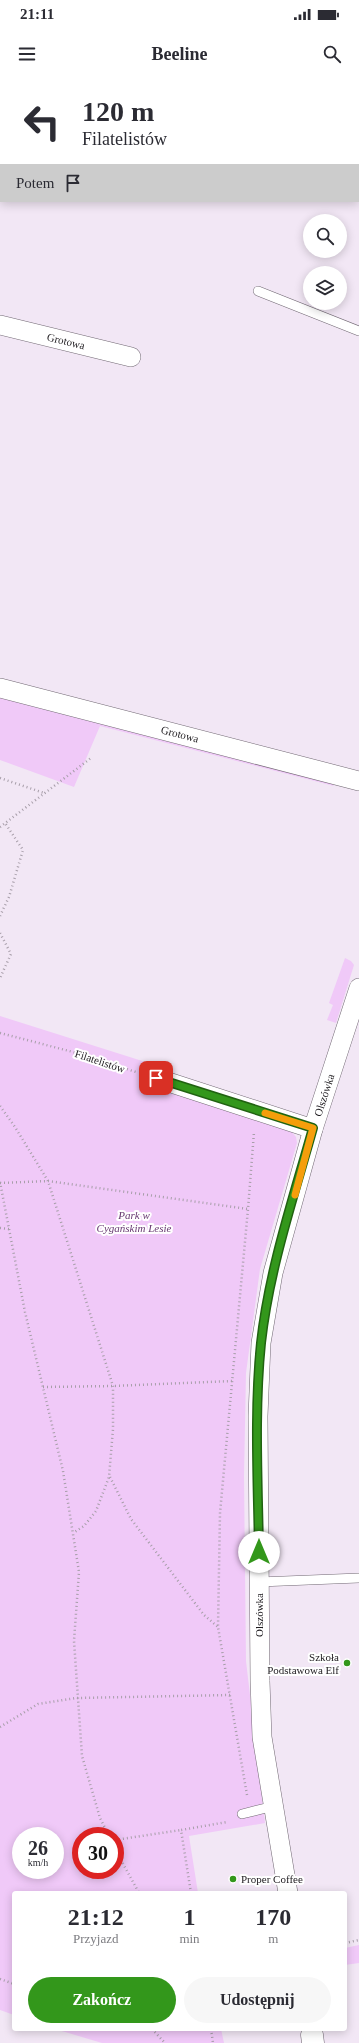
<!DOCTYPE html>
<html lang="pl">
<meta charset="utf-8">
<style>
:root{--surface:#fff;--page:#f7f7f7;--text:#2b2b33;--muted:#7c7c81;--accent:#33971b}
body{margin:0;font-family:"Times New Roman",serif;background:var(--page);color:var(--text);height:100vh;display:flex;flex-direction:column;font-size:15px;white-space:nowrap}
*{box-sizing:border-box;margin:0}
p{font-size:13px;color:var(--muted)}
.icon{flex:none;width:22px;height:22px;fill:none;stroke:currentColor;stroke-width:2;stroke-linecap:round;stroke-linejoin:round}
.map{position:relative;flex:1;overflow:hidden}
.drawer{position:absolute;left:12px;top:1811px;width:335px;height:140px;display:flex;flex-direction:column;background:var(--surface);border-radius:4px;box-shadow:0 2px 10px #0003}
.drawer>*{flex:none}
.guide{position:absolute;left:0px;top:0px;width:359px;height:122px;box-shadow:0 2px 10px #0003;background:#fff;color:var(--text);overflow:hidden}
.controls{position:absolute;left:303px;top:134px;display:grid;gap:8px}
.controls a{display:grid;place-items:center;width:44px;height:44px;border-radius:50%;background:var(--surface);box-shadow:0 2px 10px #0003;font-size:20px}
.speed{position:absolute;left:12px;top:1747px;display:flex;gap:8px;font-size:20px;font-weight:700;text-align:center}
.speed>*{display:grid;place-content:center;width:52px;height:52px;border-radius:50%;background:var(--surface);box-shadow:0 2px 10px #0003;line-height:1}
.speed small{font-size:10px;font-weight:400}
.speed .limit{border:6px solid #d22;background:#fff;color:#111}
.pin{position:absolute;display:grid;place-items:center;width:34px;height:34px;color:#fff;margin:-17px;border-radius:8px;box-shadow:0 2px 6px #0006}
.me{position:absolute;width:44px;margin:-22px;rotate:0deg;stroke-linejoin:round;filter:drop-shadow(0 0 3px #0008)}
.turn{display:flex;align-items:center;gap:14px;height:84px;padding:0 16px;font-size:18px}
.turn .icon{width:52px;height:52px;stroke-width:2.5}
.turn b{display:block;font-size:28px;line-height:34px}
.then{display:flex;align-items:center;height:38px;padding:0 16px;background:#0003;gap:8px;font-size:15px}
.eta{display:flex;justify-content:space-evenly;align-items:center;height:68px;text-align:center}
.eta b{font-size:24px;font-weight:700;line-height:28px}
.action{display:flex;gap:8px;margin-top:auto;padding:8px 16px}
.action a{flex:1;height:46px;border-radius:24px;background:var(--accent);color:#fff;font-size:16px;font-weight:700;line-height:46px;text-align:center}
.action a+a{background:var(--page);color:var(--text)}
.status{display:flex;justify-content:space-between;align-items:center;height:28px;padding:0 20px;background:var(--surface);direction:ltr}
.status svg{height:11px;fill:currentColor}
header{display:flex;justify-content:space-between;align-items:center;height:52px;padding:0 16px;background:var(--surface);font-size:18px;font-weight:700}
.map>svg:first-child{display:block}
.green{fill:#f0c9f8;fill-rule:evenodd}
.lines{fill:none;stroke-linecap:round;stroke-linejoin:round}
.service-casing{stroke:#726974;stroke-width:10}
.minor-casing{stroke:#726974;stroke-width:20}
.tertiary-casing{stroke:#726974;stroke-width:23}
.path{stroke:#a79ea9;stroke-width:2.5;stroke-dasharray:1 3;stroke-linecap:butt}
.service{stroke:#fff;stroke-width:9}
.minor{stroke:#fff;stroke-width:19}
.tertiary{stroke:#fff;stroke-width:22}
.route-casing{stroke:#216212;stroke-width:10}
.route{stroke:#33971b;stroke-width:7}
.slow{stroke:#f59e0b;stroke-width:7}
.poi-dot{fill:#33971b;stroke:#fff;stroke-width:1.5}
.labels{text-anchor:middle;stroke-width:4;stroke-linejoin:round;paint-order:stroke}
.street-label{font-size:11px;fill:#1d1a1e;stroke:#fff}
.park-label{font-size:11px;font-style:italic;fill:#663770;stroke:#fff}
.poi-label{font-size:11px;fill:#1d1a1e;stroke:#fff;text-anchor:end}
</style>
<div class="status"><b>21:11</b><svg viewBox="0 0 49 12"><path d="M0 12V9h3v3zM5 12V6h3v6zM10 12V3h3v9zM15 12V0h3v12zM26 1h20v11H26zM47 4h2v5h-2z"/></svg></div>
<header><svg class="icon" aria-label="menu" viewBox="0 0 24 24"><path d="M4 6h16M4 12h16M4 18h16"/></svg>Beeline<svg class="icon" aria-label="search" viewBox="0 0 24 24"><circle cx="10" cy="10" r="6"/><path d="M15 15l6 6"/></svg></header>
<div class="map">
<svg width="359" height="1963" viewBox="0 0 359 1963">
<rect width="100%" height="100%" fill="#f2e7f5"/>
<g class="green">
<polygon points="0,614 326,697 334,706 100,646 74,707 0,680"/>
<polygon points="345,878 351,881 354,885 336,943 327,940 333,925 329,923"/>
<path d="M0,936L155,985L148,1005L218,1025L291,1051L296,1057L297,1063L260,1189L246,1293L244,1396L246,1581L265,1743L189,1756L198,1813H14V1935L0,1930ZM21,1756H55V1790H21ZM81,1756H115V1790H81Z"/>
<polygon points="359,1865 359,1883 345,1885 345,1868"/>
<polygon points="55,1949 221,1949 224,1963 102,1963"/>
</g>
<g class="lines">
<g class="service-casing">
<g id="service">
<polyline points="258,211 359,251"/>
<polyline points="259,1502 359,1498"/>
<polyline points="242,1734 274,1726"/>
</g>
</g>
<g class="minor-casing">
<g id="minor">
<polyline points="0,245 131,277"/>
<polyline points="0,608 359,701"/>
<polyline points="156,998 313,1049"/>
<polyline points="288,1813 262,1657 260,1601 258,1336 261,1263 273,1193 313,1049 359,908"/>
</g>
</g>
<g class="tertiary-casing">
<polyline id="tertiary" points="312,1955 313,1963"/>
</g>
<g class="path">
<polyline points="0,698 44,713"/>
<polyline points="0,747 91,678"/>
<polyline points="0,836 9,817 23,770 5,743"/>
<polyline points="0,853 11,874 0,898"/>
<polyline points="0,953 73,972 136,992"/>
<polyline points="0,1026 15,1047 48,1101 113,1306 113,1349 109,1397 96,1431 84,1446 73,1453"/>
<polyline points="0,1102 25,1232 63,1391 79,1492 74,1561 82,1676 100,1738 109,1756"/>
<polyline points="0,1103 48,1101 248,1129"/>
<polyline points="0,1148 9,1149"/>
<polyline points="43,1307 113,1306 232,1301"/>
<polyline points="110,1397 131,1439 204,1535 218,1547"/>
<polyline points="0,1647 38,1624 76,1618 231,1615"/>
<polyline points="247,1715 218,1547 220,1433 248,1129 254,1052"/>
<polyline points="115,1760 181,1750"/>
<polyline points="115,1769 139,1813"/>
<polyline points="191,1813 181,1750 227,1742"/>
<polyline points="345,1863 359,1860"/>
<polyline points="0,1899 14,1904"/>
<polyline points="152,1949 165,1963"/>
<polyline points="211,1949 213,1963"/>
</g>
<use href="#service" class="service"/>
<use href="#minor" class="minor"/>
<use href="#tertiary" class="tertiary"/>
</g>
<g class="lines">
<g class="route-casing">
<path id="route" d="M156,998L313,1048C293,1119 269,1190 261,1263C254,1332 258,1403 259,1472"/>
</g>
<use href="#route" class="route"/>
<polyline class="slow" points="265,1033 313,1048 295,1115"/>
</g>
<g class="poi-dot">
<circle cx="347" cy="1583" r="4"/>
<circle cx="233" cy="1799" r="4"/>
</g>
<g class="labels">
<g class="street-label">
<text transform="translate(66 261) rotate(14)" y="4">Grotowa</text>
<text transform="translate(180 654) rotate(15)" y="4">Grotowa</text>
<text transform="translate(100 981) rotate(18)" y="4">Filatelistów</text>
<text transform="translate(324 1015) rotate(-72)" y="4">Olszówka</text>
<text transform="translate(259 1535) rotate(-90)" y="4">Olszówka</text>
</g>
<g class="park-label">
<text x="134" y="1139">Park w<tspan x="134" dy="13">Cygańskim Lesie</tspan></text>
</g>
<g class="poi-label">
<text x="339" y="1581">Szkoła<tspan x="339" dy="13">Podstawowa Elf</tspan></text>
<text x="241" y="1803" text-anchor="start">Proper Coffee</text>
</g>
</g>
</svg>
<div class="controls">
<a><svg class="icon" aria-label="search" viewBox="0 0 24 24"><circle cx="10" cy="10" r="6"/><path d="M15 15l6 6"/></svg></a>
<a><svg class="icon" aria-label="layers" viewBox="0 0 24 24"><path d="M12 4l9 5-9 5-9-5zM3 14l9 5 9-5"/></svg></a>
</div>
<div class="speed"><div>26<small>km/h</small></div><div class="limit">30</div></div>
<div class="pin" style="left:156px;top:998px;background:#d93025"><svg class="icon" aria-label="arrive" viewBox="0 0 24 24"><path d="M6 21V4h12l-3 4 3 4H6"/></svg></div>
<svg class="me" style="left:259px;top:1472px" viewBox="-20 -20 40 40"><circle r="19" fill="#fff"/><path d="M0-13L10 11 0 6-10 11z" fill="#33971b"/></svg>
<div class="guide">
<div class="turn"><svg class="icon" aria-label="left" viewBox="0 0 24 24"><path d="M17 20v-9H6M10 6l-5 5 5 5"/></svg><div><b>120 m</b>Filatelistów</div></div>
<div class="then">Potem<svg class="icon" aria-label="arrive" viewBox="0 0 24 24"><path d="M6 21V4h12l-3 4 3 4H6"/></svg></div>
</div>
<section class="drawer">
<div class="eta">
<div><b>21:12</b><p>Przyjazd</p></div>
<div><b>1</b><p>min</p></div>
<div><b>170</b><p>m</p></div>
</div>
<div class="action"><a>Zakończ</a><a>Udostępnij</a></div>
</section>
</div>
